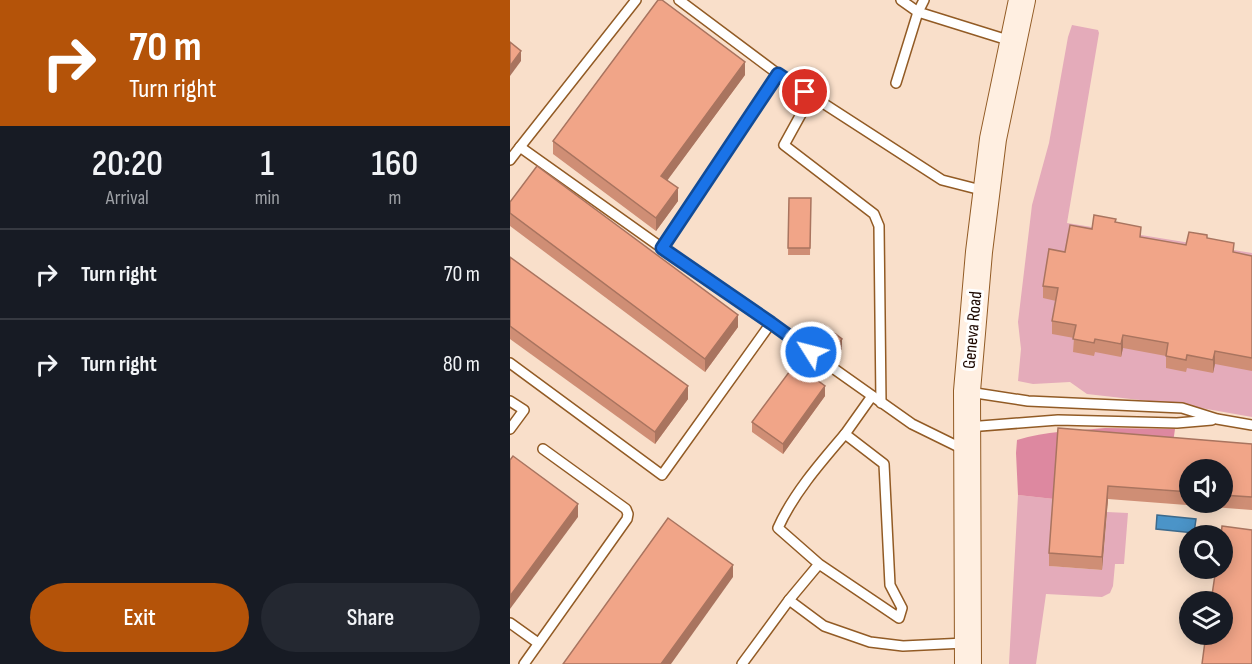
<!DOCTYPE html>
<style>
:root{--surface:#171b24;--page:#242831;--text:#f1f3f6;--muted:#9ea1a6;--line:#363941;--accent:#b45309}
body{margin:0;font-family:"Sofia Sans Condensed",sans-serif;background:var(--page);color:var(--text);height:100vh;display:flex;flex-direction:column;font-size:22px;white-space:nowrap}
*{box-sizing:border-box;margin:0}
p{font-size:20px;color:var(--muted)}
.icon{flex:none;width:33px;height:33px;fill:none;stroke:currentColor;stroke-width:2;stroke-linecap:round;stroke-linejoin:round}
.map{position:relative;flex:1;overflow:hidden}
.drawer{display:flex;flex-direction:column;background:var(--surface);width:510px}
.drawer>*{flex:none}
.top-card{background:#b45309;color:#fff;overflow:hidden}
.controls{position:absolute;left:669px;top:459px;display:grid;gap:12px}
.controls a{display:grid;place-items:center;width:54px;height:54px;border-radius:50%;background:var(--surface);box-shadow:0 3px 15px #0003;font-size:30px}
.pin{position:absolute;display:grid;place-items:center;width:51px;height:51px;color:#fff;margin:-26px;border:3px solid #fff;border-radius:50%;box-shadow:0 2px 6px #0007}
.me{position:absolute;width:66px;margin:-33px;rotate:306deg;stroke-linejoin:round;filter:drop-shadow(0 0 4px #0008)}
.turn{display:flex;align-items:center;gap:21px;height:126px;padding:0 30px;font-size:27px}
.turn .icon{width:78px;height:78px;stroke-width:2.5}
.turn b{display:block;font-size:42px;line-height:51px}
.eta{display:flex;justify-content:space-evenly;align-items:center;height:102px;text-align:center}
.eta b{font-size:36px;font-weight:600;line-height:42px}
.button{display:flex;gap:12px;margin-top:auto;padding:12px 30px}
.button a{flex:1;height:69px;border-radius:36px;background:var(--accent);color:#fff;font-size:24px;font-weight:600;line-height:69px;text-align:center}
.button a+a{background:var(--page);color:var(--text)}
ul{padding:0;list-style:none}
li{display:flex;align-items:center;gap:18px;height:90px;padding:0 30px;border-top:2px solid var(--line)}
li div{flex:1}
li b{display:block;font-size:22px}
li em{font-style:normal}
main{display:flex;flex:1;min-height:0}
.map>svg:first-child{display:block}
.green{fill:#e4abba}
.forest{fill:#dd88a0}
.water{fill:#4b94c8;stroke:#3d6a8c;stroke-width:1.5}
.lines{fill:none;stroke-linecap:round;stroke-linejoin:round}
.service-casing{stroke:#925b25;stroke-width:12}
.secondary-casing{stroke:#925b25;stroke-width:28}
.service{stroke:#fff;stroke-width:9}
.secondary{stroke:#ffefe1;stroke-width:26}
.wall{fill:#cf8e75;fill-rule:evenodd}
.shaded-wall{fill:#a9745f}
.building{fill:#f1a588;stroke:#a9745f;stroke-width:1.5}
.route-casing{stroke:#114b97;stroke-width:15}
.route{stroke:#1a73e8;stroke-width:10}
.labels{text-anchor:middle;stroke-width:6;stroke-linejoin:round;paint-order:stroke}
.street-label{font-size:18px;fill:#1c0800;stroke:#fff}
</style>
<main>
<section class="drawer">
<div class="top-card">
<div class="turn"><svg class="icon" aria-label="right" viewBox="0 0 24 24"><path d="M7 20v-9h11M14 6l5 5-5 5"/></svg><div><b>70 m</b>Turn right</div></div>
</div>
<div class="eta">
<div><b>20:20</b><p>Arrival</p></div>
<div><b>1</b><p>min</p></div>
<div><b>160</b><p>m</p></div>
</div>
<ul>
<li><svg class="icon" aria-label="right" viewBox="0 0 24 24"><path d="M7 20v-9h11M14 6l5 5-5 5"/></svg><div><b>Turn right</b></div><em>70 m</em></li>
<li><svg class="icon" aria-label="right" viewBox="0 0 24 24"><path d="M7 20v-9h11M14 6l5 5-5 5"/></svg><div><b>Turn right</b></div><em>80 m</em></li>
</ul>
<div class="button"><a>Exit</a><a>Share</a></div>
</section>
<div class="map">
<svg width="742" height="664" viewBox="0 0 742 664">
<rect width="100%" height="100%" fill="#f9dfca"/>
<g class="green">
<polygon points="562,25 588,30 589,33 557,223 742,253 742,417 674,405 577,394 560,382 523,384 508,381 511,349 508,322 522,205 539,143 558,37"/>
<polygon points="508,495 544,499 540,566 592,570 597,512 618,513 614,564 605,564 603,586 600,593 592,597 536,594 526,664 499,664"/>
</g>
<path class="forest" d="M595,428L665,429L662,450L544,499L508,495L506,453L507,440C536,431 565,431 595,428Z"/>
<polygon class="water" points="647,515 686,519 684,533 646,529"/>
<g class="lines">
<g class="service-casing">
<g id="service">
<polyline points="169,0 268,74"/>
<polyline points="414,0 408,12 501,41"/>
<polyline points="386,83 408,12 391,0"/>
<polyline points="301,96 274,145 364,214 369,226 371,403"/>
<polyline points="10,147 126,0"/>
<polyline points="0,160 10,147 152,248 268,74 432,180 475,191"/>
<polyline points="152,248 261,323"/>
<polyline points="0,363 152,475 261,323 301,352"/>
<polyline points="320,366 402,424 455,450"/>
<polyline points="459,392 518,401 672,408 707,419 742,425"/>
<polyline points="0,401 14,410 0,429"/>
<polyline points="458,427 548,420 667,423 702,420"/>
<polyline points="335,434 362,396"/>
<path d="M309,564L268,528C283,494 311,462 335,434L374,464L380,585L392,608L389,618L309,564L279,600L314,626L360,642L393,646L455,643"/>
<polyline points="0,623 28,643"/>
<polyline points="14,664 117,519 118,514 116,509 33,449"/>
<polyline points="232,664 279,600"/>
</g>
</g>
<g class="secondary-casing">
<polyline id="secondary" points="458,664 457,391 469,252 483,139 512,0"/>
</g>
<use href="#service" class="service"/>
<use href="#secondary" class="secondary"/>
</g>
<g class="wall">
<polygon points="235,75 157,180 168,201 146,231 43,154 43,141"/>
<polygon points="279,198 301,198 300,255 278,255"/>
<polygon points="0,202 228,327 195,372 0,226"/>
<polygon points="606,223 631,237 676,245 697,238 724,253 742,256 742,371 705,364 703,373 677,368 676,372 656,368 656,356 613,348 611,357 585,352 584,356 563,352 564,338 542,334 542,321 546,301 533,298 533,286 582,229"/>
<polygon points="0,257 178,399 145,444 0,339"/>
<polygon points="305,337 332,349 324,360 318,360 316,361 316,371 308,381 315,396 273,454 242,432 242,422 301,349 305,347"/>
<path d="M548,428L742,444V510L598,499L592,570L539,566V553ZM680,470H712V502H680Z"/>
</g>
<g class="shaded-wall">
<polygon points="11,51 11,61 0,76 0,66"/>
<polygon points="235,62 235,75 151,189 151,176"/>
<polygon points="168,188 168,201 146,231 146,218"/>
<polygon points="228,315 228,327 195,372 195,359"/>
<polygon points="613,335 613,348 611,357 611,344"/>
<polygon points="332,339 332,349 324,360 324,350"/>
<polygon points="318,350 318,360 316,361 316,371 303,387 303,377 314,353"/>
<polygon points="705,351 705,364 703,373 703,360"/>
<polygon points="178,386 178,399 145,444 145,432"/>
<polygon points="315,386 315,396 273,454 273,444"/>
<polygon points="598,486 598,499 592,570 592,557"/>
<polygon points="68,504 68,517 0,609 0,596"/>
<polygon points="223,565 223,577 161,664 151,664"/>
</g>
<g class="building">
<polygon points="148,0 152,0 235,62 151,176 168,188 146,218 43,141"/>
<polygon points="0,42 11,51 0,66"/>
<polygon points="27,166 228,315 195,359 0,213 0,202"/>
<polygon points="279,198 301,198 300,248 278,248"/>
<polygon points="584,215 606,219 605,222 631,227 630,237 676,245 679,232 697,235 697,238 724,243 723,252 742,256 742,358 705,351 703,360 677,355 676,360 656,356 658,343 613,335 611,344 585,339 584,343 563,339 566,325 542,321 548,288 533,286 539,249 555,252 560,225 582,229"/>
<polygon points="0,257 178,386 145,432 0,326"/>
<polygon points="314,325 332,339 324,350 318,350 314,353 314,358 316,361 303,377 315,386 273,444 242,422 297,348 301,349 306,346 308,342 305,337"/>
<polygon points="548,428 742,444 742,497 712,495 712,470 680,470 680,492 598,486 592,557 539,553"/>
<polygon points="3,456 68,504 0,596 0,460"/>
<polygon points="158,518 223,565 151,664 53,664"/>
<polygon points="712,526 742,530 742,664 692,664 696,634 712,634 712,602 701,602 706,568 712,568 712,536 711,536"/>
</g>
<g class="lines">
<g class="route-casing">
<polyline id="route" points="295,92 268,74 152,248 261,323 301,352"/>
</g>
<use href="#route" class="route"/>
</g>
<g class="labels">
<g class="street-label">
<text transform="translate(462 330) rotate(-85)" y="6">Geneva Road</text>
</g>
</g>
</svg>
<div class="controls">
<a><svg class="icon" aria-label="sound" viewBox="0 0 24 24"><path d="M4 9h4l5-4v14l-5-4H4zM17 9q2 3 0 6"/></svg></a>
<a><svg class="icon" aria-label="search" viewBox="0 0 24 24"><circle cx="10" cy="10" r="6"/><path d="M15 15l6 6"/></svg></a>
<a><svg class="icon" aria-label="layers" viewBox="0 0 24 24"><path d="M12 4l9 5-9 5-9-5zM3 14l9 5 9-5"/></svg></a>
</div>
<div class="pin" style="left:295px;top:92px;background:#d93025"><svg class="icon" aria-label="arrive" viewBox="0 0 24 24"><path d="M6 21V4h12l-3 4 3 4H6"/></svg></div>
<svg class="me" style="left:301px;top:352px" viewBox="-20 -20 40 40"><circle r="17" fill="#1a73e8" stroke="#fff" stroke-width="3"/><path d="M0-11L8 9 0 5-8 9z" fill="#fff"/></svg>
</div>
</main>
